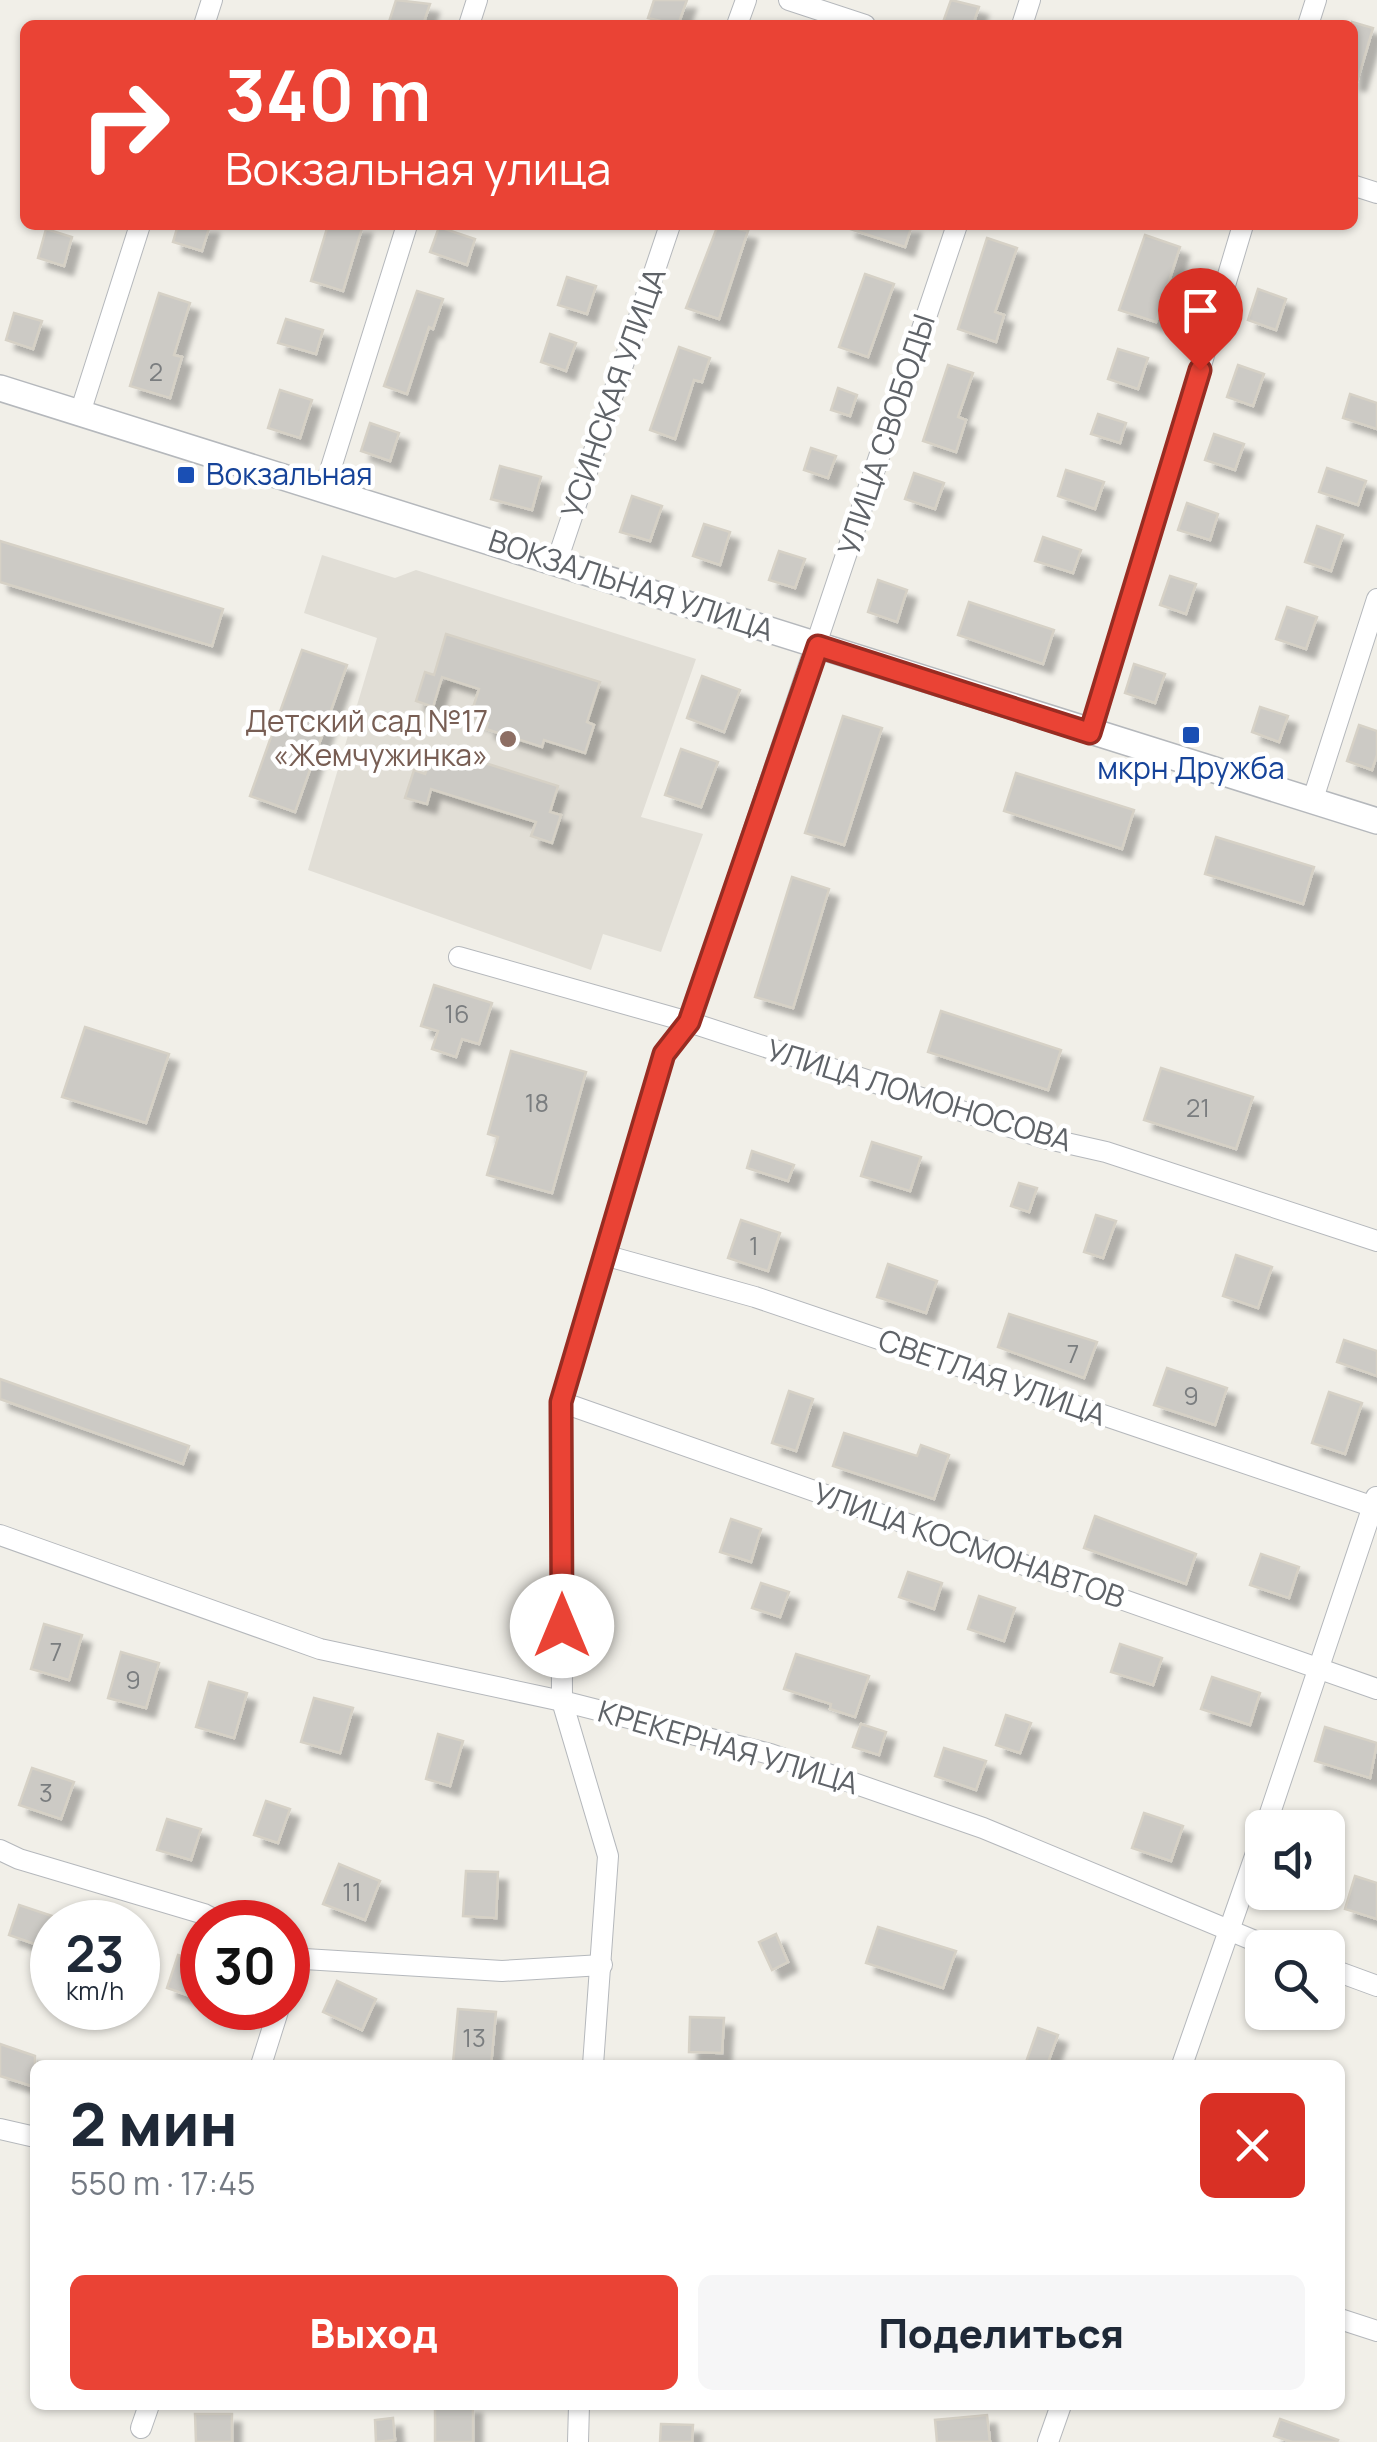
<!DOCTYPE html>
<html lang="ru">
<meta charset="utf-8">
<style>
:root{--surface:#fff;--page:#f6f6f7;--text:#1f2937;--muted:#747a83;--accent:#ea4335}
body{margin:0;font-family:Manrope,sans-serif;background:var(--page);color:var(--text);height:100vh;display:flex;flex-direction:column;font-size:38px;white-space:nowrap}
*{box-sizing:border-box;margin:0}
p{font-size:32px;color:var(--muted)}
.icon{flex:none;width:55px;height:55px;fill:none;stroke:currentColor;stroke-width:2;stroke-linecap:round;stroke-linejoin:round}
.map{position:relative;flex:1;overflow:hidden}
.panel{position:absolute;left:30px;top:2060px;width:1315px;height:350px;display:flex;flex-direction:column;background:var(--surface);border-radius:15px;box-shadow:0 2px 8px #0004}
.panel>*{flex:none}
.top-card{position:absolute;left:20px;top:20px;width:1338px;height:210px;border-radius:15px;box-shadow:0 2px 8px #0004;background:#ea4335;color:#fff;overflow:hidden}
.controls{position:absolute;left:1245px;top:1810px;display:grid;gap:20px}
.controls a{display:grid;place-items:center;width:100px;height:100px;border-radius:15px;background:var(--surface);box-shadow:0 2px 8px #0004;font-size:50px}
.speed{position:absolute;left:30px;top:1900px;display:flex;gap:20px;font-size:50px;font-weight:700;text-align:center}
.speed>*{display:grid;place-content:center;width:130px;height:130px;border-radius:50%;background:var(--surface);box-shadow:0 2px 8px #0004;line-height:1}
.speed small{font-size:25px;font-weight:400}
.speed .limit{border:15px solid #d22;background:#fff;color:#111}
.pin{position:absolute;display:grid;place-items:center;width:85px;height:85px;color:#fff;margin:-102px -42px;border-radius:50% 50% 50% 0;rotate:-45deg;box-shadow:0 0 10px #0007}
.pin .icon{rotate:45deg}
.me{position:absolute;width:110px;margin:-55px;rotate:0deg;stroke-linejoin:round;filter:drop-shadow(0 0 8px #0008)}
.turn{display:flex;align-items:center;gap:35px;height:210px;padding:0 40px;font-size:45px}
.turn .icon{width:130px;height:130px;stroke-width:2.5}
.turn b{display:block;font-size:70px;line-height:85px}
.round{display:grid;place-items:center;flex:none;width:105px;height:105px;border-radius:15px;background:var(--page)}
.head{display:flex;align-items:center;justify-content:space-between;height:170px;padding:0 40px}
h1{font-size:60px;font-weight:800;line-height:75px}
.primary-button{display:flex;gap:20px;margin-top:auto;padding:20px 40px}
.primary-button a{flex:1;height:115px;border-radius:15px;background:var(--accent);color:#fff;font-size:40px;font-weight:800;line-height:115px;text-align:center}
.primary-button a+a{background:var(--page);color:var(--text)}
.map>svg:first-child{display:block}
.education{fill:#e1ded6}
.building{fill:#cccac5;stroke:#d6d1c6;stroke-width:2.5;filter:url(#shadow)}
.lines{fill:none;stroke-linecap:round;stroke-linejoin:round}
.minor-casing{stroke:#b5b8bc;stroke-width:22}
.tertiary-casing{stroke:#b5b8bc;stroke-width:28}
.minor{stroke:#fff;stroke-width:20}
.tertiary{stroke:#fff;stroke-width:25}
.route-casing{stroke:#982c22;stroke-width:25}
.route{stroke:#ea4335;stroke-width:18}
.transit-dot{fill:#1a4fb4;stroke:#fff;stroke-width:4}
.education-dot{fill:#8d6e63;stroke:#fff;stroke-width:4}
.labels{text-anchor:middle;stroke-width:9;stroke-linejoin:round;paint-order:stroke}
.number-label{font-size:25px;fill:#7a7d7f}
.street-label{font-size:30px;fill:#5f6368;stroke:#fff}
.transit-label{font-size:30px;fill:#164399;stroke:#fff;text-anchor:start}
.education-label{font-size:30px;fill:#785e54;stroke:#fff;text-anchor:end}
</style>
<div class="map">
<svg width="1377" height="2442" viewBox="0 0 1377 2442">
<defs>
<filter id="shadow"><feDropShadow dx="9" dy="9" stdDeviation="2.5" flood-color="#0004"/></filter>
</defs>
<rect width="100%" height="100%" fill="#f1efe8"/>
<polygon class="education" points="322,555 395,578 416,570 696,659 641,817 703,834 661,952 603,934 591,970 308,870 377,638 304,613"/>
<g class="building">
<polygon points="396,0 430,4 423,25 389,22"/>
<polygon points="654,0 687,0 678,25 648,18"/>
<polygon points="951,0 979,7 973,25 942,25"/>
<polygon points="1352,22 1373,28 1357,82 1352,81"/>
<polygon points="178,225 210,225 202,251 173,242"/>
<polygon points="328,225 363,225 343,291 311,281"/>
<polygon points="718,225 748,231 719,319 686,308"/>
<polygon points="848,225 912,225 905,247 847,228"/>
<polygon points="439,227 475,239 467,265 430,252"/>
<polygon points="46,229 72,237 64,266 38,258"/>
<polygon points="1145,235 1180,247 1156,322 1119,310"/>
<polygon points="987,238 1017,248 995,312 1004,315 996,342 958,329"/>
<polygon points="865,274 894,284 868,357 839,347"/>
<polygon points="567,277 596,286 587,314 558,305"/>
<polygon points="1258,289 1286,299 1276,330 1248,320"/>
<polygon points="417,291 443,299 433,329 429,327 407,394 384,386"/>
<polygon points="159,293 190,303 174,355 182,357 170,398 130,386"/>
<polygon points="14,313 42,321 33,349 6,340"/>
<polygon points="286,319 323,330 316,354 278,343"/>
<polygon points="550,334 576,343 566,371 541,362"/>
<polygon points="679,347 710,358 702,382 694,380 675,439 650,430"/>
<polygon points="1118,349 1148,358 1138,389 1108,379"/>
<polygon points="948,365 973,373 958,417 966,420 956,452 923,441"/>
<polygon points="1238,365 1264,374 1253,406 1227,397"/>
<polygon points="838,388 857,395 850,416 831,410"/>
<polygon points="280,390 312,400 300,438 268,428"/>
<polygon points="1350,394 1377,403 1377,429 1343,418"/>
<polygon points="1098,414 1126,423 1120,443 1091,434"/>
<polygon points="370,423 399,433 390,461 361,451"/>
<polygon points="1214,434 1244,444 1235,470 1205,460"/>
<polygon points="811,448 836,456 828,478 804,470"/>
<polygon points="500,466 541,477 532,510 491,499"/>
<polygon points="1327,468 1366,481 1358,505 1319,492"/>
<polygon points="1066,470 1104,482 1095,509 1058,496"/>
<polygon points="914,473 944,483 935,509 905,499"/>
<polygon points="632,496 662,506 650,541 620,532"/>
<polygon points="1187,503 1218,514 1210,540 1178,530"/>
<polygon points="704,524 730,532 720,565 693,556"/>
<polygon points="1317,526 1343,535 1331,571 1305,562"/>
<polygon points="1043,537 1081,550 1073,573 1035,561"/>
<polygon points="0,541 223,609 212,646 0,582"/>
<polygon points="779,551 805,559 795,588 769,580"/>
<polygon points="1170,576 1196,584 1186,614 1160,605"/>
<polygon points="878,580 907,590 897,622 868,612"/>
<polygon points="969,602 1054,630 1043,664 958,635"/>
<polygon points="1287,607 1317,617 1306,649 1276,639"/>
<polygon points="446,634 600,682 587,722 594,725 585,753 544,740 542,747 486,729 488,723 470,717 479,689 442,677 433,707 416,701 425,672 434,675"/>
<polygon points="302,650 347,665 295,812 250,796"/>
<polygon points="1134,664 1165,674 1155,703 1125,693"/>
<polygon points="702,676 740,690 724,732 687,718"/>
<polygon points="1260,707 1288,716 1279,742 1252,732"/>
<polygon points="843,716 882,728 844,845 805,833"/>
<polygon points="1359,725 1377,731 1377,755 1372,770 1347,761"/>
<polygon points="434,747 558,786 550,812 561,815 552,843 531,836 536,822 431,789 427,804 405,798 414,770 425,774"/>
<polygon points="681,749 718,762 701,807 665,795"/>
<polygon points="1016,773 1134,810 1122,849 1004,811"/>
<polygon points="1216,837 1314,867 1303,904 1205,874"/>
<polygon points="792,877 829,889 793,1008 755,997"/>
<polygon points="434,985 492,1003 479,1044 462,1039 456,1057 432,1049 438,1031 421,1026"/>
<polygon points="941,1011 1061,1050 1048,1090 928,1052"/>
<polygon points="85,1027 169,1054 146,1123 62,1097"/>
<polygon points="511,1051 586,1072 552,1193 487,1175 498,1137 488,1134"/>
<polygon points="1161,1068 1253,1097 1236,1149 1144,1120"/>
<polygon points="872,1142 921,1157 910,1191 861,1176"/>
<polygon points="752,1151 794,1165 788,1181 747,1168"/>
<polygon points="1019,1183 1037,1188 1029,1212 1011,1206"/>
<polygon points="1096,1215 1116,1221 1103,1258 1084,1252"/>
<polygon points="741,1220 780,1233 768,1271 728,1258"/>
<polygon points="1236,1255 1272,1267 1258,1308 1223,1296"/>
<polygon points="888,1264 937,1281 926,1313 877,1297"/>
<polygon points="1009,1314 1097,1342 1084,1378 998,1347"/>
<polygon points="1344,1340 1377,1351 1377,1376 1337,1362"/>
<polygon points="1167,1368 1227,1388 1215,1425 1154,1405"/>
<polygon points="0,1379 189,1446 183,1464 0,1399"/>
<polygon points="789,1391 813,1399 796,1451 772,1443"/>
<polygon points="1329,1392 1362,1403 1345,1454 1312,1443"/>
<polygon points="844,1433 917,1456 921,1445 949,1455 934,1499 833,1466"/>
<polygon points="1095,1516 1196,1554 1186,1584 1084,1548"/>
<polygon points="731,1519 761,1529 751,1562 720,1552"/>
<polygon points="1261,1554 1299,1567 1289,1598 1250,1585"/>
<polygon points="908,1572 942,1583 934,1609 899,1597"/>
<polygon points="761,1583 789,1592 780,1617 752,1608"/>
<polygon points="979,1596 1015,1608 1004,1641 968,1629"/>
<polygon points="44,1624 82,1635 69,1680 31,1669"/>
<polygon points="1120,1644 1162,1658 1153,1685 1111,1672"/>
<polygon points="121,1652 159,1663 146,1708 108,1698"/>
<polygon points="796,1654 869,1676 855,1717 830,1709 831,1704 784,1689"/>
<polygon points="1212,1677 1260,1693 1250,1725 1201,1709"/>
<polygon points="209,1682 247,1693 234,1738 196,1727"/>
<polygon points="314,1698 353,1708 340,1753 301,1742"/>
<polygon points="1006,1715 1031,1723 1020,1753 996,1745"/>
<polygon points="861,1724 886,1732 879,1755 853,1747"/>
<polygon points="1325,1727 1377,1743 1370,1778 1315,1761"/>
<polygon points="438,1734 463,1741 450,1786 426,1779"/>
<polygon points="944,1748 986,1761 976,1790 935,1776"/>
<polygon points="32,1768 74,1782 61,1819 19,1805"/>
<polygon points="266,1801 290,1809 278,1843 254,1835"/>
<polygon points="1144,1813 1183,1826 1171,1861 1132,1848"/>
<polygon points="167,1819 201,1829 191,1860 157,1850"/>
<polygon points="339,1864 380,1881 365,1920 323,1904"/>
<polygon points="466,1871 498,1872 496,1918 463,1916"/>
<polygon points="1355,1876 1377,1883 1377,1919 1345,1909"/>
<polygon points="19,1905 52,1916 52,1950 9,1935"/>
<polygon points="878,1927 956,1951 943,1988 866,1963"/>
<polygon points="776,1934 788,1962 772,1970 759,1942"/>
<polygon points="178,1955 202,1963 202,2000 167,1988"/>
<polygon points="337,1981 376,1999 362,2030 323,2012"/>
<polygon points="458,2009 496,2012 491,2065 453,2063"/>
<polygon points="690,2017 724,2018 722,2053 689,2052"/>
<polygon points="1038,2028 1058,2035 1047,2065 1025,2065"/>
<polygon points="0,2044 35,2056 35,2087 0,2076"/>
<rect x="435" y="2405" width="38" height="37"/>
<polygon points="195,2414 232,2414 232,2442 196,2442"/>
<polygon points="987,2415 990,2442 937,2442 935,2420"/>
<polygon points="393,2418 395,2440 376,2442 375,2420"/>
<polygon points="1280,2419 1338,2440 1337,2442 1292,2442 1274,2436"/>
<polygon points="661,2424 693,2425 692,2442 660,2442"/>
</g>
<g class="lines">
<g class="minor-casing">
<g id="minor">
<polyline points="789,0 865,25"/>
<polyline points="204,25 212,0"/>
<polyline points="469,25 477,0"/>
<polyline points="737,25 746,0"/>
<polyline points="1022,25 1030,0"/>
<polyline points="1308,25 1316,0"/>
<polyline points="1352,185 1377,193"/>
<polyline points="80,413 140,225"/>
<polyline points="324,490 407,225"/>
<polyline points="557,561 670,225"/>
<polyline points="1091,733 1243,225"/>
<polyline points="1312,802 1377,599"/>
<polyline points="459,957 689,1022 1044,1138 1106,1152 1377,1241"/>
<polyline points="604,1255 755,1297 1377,1508"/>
<polyline points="561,1402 1377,1689"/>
<polyline points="0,1535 320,1649 562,1701 770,1754 983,1828 1272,1948"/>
<polyline points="1265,1828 1376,1497"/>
<polyline points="0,1850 19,1859 204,1914 219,1922"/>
<polyline points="288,1958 502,1971 602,1965"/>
<polyline points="1328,1968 1377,1986"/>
<polyline points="261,2065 279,2008"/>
<polyline points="593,2065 608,1856 562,1701 561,1402 664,1054 689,1022 957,225"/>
<polyline points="1182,2065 1262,1836"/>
<polyline points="0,2129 35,2137"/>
<polyline points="1340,2319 1377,2331"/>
<polyline points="141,2428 149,2405"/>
<polyline points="578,2442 579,2405"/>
<polyline points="1048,2442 1061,2405"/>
</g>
</g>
<g class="tertiary-casing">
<polyline id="tertiary" points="0,388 1377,821"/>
</g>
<use href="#minor" class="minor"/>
<use href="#tertiary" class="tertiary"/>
</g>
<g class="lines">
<g class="route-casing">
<polyline id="route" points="562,1626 561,1402 664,1054 689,1022 818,646 1090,733 1200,370"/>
</g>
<use href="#route" class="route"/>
</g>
<g class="transit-dot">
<rect x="176" y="465" width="20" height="20" rx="5"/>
<rect x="1181" y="725" width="20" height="20" rx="5"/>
</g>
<circle class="education-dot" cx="508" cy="739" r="10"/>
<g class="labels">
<g class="number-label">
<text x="156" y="381">2</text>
<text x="457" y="1023">16</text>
<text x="537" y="1112">18</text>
<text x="1198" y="1117">21</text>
<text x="754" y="1255">1</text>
<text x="1073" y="1363">7</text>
<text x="1191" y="1405">9</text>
<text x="56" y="1661">7</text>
<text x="133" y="1689">9</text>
<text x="46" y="1802">3</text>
<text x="352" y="1901">11</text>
<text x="474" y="2047">13</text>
</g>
<g class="street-label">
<text transform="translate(614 393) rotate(-71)" y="10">УСИНСКАЯ УЛИЦА</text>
<text transform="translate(887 435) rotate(-72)" y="10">УЛИЦА СВОБОДЫ</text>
<text transform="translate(631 586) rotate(18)" y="10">ВОКЗАЛЬНАЯ УЛИЦА</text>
<text transform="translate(919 1096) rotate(17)" y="10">УЛИЦА ЛОМОНОСОВА</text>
<text transform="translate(992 1378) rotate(19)" y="10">СВЕТЛАЯ УЛИЦА</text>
<text transform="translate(969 1546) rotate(19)" y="10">УЛИЦА КОСМОНАВТОВ</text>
<text transform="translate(728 1748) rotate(16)" y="10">КРЕКЕРНАЯ УЛИЦА</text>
</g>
<g class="transit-label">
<text x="206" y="485">Вокзальная</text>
<text x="1191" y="779" text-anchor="middle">мкрн Дружба</text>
</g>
<g class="education-label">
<text x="488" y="732">Детский сад №17<tspan x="488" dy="34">«Жемчужинка»</tspan></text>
</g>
</g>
</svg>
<div class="controls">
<a><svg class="icon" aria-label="sound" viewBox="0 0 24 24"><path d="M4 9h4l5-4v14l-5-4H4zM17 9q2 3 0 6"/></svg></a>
<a><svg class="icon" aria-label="search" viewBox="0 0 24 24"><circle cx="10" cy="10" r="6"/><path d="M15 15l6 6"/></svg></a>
</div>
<div class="speed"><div>23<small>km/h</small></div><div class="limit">30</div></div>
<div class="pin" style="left:1200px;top:370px;background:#d93025"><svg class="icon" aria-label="arrive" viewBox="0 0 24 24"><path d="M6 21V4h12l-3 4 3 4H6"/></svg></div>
<svg class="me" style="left:562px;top:1626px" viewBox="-20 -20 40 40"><circle r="19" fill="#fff"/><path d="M0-13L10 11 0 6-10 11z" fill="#ea4335"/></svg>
<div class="top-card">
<div class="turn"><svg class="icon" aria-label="right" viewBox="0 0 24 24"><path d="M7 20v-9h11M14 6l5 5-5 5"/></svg><div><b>340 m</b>Вокзальная улица</div></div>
</div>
<section class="panel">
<div class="head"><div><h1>2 мин</h1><p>550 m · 17:45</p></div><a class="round" style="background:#d93025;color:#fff"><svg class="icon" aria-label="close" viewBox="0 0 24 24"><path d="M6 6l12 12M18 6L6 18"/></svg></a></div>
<div class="primary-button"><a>Выход</a><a>Поделиться</a></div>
</section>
</div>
